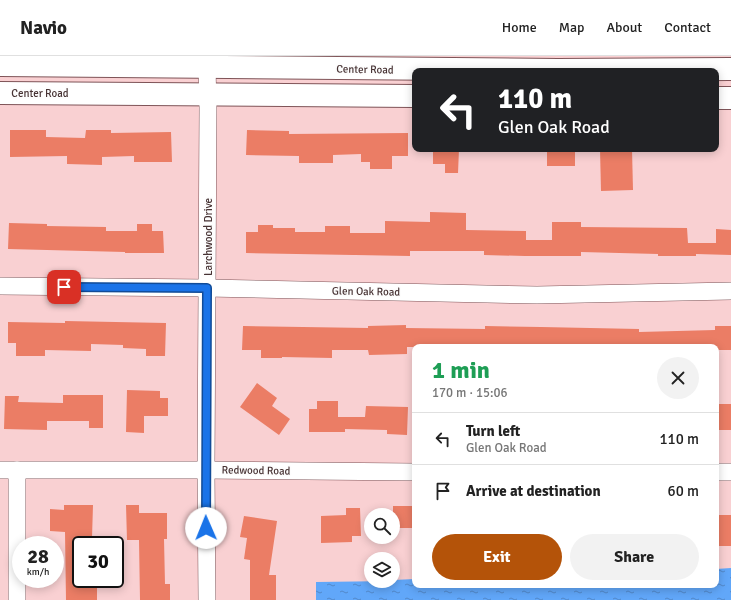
<!DOCTYPE html>
<meta charset="utf-8">
<style>
:root{--surface:#fff;--page:#f2f2f2;--text:#222;--muted:#767676;--line:#e0e0e0;--accent:#b45309}
body{margin:0;font-family:Signika,sans-serif;background:var(--page);color:var(--text);height:100vh;display:flex;flex-direction:column;font-size:15px;white-space:nowrap}
*{box-sizing:border-box;margin:0}
p{font-size:13px;color:var(--muted)}
.icon{flex:none;width:22px;height:22px;fill:none;stroke:currentColor;stroke-width:2;stroke-linecap:round;stroke-linejoin:round}
.map{position:relative;flex:1;overflow:hidden}
.details{position:absolute;left:412px;top:288px;width:307px;height:244px;display:flex;flex-direction:column;background:var(--surface);border-radius:8px;box-shadow:0 2px 10px #0003}
.details>*{flex:none}
.hud{position:absolute;left:412px;top:12px;width:307px;height:84px;border-radius:8px;box-shadow:0 2px 10px #0003;background:#202124;color:#fff;overflow:hidden}
.tools{position:absolute;left:364px;top:452px;display:grid;gap:8px}
.tools a{display:grid;place-items:center;width:36px;height:36px;border-radius:50%;background:var(--surface);box-shadow:0 2px 10px #0003;font-size:20px}
.speed{position:absolute;left:12px;top:480px;display:flex;gap:8px;font-size:20px;font-weight:700;text-align:center}
.speed>*{display:grid;place-content:center;width:52px;height:52px;border-radius:50%;background:var(--surface);box-shadow:0 2px 10px #0003;line-height:1}
.speed small{font-size:10px;font-weight:400}
.speed .limit{border:2px solid #111;border-radius:6px;background:#fff;color:#111}
.pin{position:absolute;display:grid;place-items:center;width:34px;height:34px;color:#fff;margin:-17px;border-radius:8px;box-shadow:0 2px 6px #0006}
.me{position:absolute;width:44px;margin:-22px;rotate:359deg;stroke-linejoin:round;filter:drop-shadow(0 0 3px #0008)}
.turn{display:flex;align-items:center;gap:14px;height:84px;padding:0 20px;font-size:18px}
.turn .icon{width:52px;height:52px;stroke-width:2.5}
.turn b{display:block;font-size:28px;line-height:34px}
.round{display:grid;place-items:center;flex:none;width:42px;height:42px;border-radius:21px;background:var(--page)}
.summary{display:flex;align-items:center;justify-content:space-between;height:68px;padding:0 20px}
h1{font-size:24px;font-weight:700;line-height:30px;color:#1e9e55}
.button{display:flex;gap:8px;margin-top:auto;padding:8px 20px}
.button a{flex:1;height:46px;border-radius:24px;background:var(--accent);color:#fff;font-size:16px;font-weight:700;line-height:46px;text-align:center}
.button a+a{background:var(--page);color:var(--text)}
ul{padding:0;list-style:none}
li{display:flex;align-items:center;gap:12px;height:52px;padding:0 20px;border-top:1px solid var(--line)}
li div{flex:1}
li b{display:block;font-size:15px}
li em{font-style:normal}
header{display:flex;align-items:center;gap:24px;box-sizing:border-box;height:56px;padding:0 20px;background:var(--surface);border-bottom:1px solid var(--line)}
header strong{font-size:19px}
nav{display:flex;gap:22px;margin-inline-start:auto;font-size:14px}
.map>svg:first-child{display:block}
.water{fill:url(#water-ripples)}
.building{fill:#eb7d65}
.lines{fill:none;stroke-linecap:round;stroke-linejoin:round}
.minor-casing{stroke:#7f5458;stroke-width:18}
.tertiary-casing{stroke:#7f5458;stroke-width:24}
.minor{stroke:#fff;stroke-width:17}
.tertiary{stroke:#fff;stroke-width:22}
.route-casing{stroke:#114b97;stroke-width:10}
.route{stroke:#1a73e8;stroke-width:7}
.labels{text-anchor:middle;stroke-width:3.5;stroke-linejoin:round;paint-order:stroke}
.street-label{font-size:11px;fill:#473334;stroke:#fdfdfd}
</style>
<header>
<strong>Navio</strong>
<nav><a>Home</a><a>Map</a><a>About</a><a>Contact</a></nav>
</header>
<div class="map">
<svg width="731" height="544" viewBox="0 0 731 544">
<defs>
<pattern id="water-ripples" width="26" height="14" patternUnits="userSpaceOnUse"><rect width="26" height="14" fill="#61a7f9"/><path d="M2 4q2-2 4 0t4 0M15 11q2-2 4 0t4 0" fill="none" stroke="#5289ca"/></pattern>
</defs>
<rect width="100%" height="100%" fill="#f9d0d2"/>
<polygon class="water" points="731,512 731,544 316,544 316,526 393,525 393,524 415,523 415,529 716,529 716,513"/>
<g class="building">
<polygon points="10,74 46,74 46,81 85,82 86,74 111,74 111,77 171,76 172,106 134,106 134,100 102,101 102,109 67,108 67,100 10,101"/>
<polygon points="247,74 289,75 289,78 408,77 408,100 392,100 392,113 370,113 370,106 361,106 361,98 333,99 333,107 299,107 299,100 246,99"/>
<polygon points="433,93 459,93 458,117 445,117 445,108 433,108"/>
<rect x="547" y="93" width="28" height="17"/>
<polygon points="600,93 632,93 633,134 601,135"/>
<polygon points="430,156 466,157 466,174 526,175 526,184 552,184 552,166 581,166 581,171 687,172 688,187 716,187 716,173 731,174 731,199 696,198 696,200 658,200 658,198 581,196 581,200 525,200 484,199 484,195 410,195 410,200 246,197 246,176 258,176 258,169 273,169 273,172 295,172 295,176 325,176 325,170 350,170 350,177 385,177 385,165 430,166"/>
<polygon points="9,167 47,168 47,170 106,171 106,175 137,175 137,168 152,168 152,175 163,175 164,197 125,197 125,196 8,193"/>
<polygon points="65,265 166,267 165,300 146,300 146,293 123,292 123,289 91,288 91,295 45,294 45,300 16,300 16,287 8,287 8,266 65,267"/>
<polygon points="406,269 406,272 485,273 485,270 541,271 639,273 639,276 715,274 715,270 731,270 731,294 716,294 716,291 407,291 407,298 369,299 368,294 332,294 332,302 282,301 282,302 261,302 261,294 242,294 243,270 368,272 368,270"/>
<polygon points="257,327 277,342 272,350 290,363 279,379 240,351"/>
<polygon points="127,334 160,335 160,342 168,342 168,360 144,360 144,377 126,376"/>
<polygon points="63,339 103,339 103,372 89,372 89,365 47,365 47,374 4,373 5,340 19,340 18,346 63,347"/>
<polygon points="317,345 338,345 338,361 365,361 366,350 408,351 407,379 387,378 387,374 345,373 345,376 309,376 309,353 317,353"/>
<rect x="718" y="348" width="13" height="26"/>
<polygon points="64,449 93,449 92,482 81,482 81,523 97,523 97,544 66,544 65,476 50,475 50,453 64,454"/>
<polygon points="126,449 139,449 139,457 167,457 167,483 164,483 165,528 170,528 170,544 140,544 139,484 127,484"/>
<rect x="393" y="450" width="22" height="22"/>
<polygon points="346,452 360,452 361,480 352,480 352,486 321,487 321,460 346,459"/>
<rect x="716" y="459" width="15" height="31"/>
<polygon points="244,460 277,465 269,519 276,519 276,544 250,544 250,504 244,503 247,482 240,481"/>
</g>
<g class="lines">
<g class="minor-casing">
<g id="minor">
<polyline points="207,11 208,52 206,414 207,544"/>
<polyline points="0,230 207,232 537,239 731,235"/>
<polyline points="0,414 206,414 415,416"/>
<polyline points="716,416 731,416"/>
<polyline points="17,544 17,414"/>
</g>
</g>
<g class="tertiary-casing">
<g id="tertiary">
<polyline points="0,9 558,14 731,13"/>
<polyline points="0,37 415,40"/>
<polyline points="716,42 731,42"/>
</g>
</g>
<use href="#minor" class="minor"/>
<use href="#tertiary" class="tertiary"/>
</g>
<g class="lines">
<g class="route-casing">
<polyline id="route" points="64,231 207,232 206,472"/>
</g>
<use href="#route" class="route"/>
</g>
<g class="labels">
<g class="street-label">
<text transform="translate(365 13) rotate(1)" y="4">Center Road</text>
<text x="40" y="41">Center Road</text>
<text transform="translate(208 181) rotate(-90)" y="4">Larchwood Drive</text>
<text transform="translate(366 235) rotate(1)" y="4">Glen Oak Road</text>
<text transform="translate(256 414) rotate(1)" y="4">Redwood Road</text>
</g>
</g>
</svg>
<div class="tools">
<a><svg class="icon" aria-label="search" viewBox="0 0 24 24"><circle cx="10" cy="10" r="6"/><path d="M15 15l6 6"/></svg></a>
<a><svg class="icon" aria-label="layers" viewBox="0 0 24 24"><path d="M12 4l9 5-9 5-9-5zM3 14l9 5 9-5"/></svg></a>
</div>
<div class="speed"><div>28<small>km/h</small></div><div class="limit">30</div></div>
<div class="pin" style="left:64px;top:231px;background:#d93025"><svg class="icon" aria-label="arrive" viewBox="0 0 24 24"><path d="M6 21V4h12l-3 4 3 4H6"/></svg></div>
<svg class="me" style="left:206px;top:472px" viewBox="-20 -20 40 40"><circle r="19" fill="#fff"/><path d="M0-13L10 11 0 6-10 11z" fill="#1a73e8"/></svg>
<div class="hud">
<div class="turn"><svg class="icon" aria-label="left" viewBox="0 0 24 24"><path d="M17 20v-9H6M10 6l-5 5 5 5"/></svg><div><b>110 m</b>Glen Oak Road</div></div>
</div>
<section class="details">
<div class="summary"><div><h1>1 min</h1><p>170 m · 15:06</p></div><a class="round"><svg class="icon" aria-label="close" viewBox="0 0 24 24"><path d="M6 6l12 12M18 6L6 18"/></svg></a></div>
<ul>
<li><svg class="icon" aria-label="left" viewBox="0 0 24 24"><path d="M17 20v-9H6M10 6l-5 5 5 5"/></svg><div><b>Turn left</b><p>Glen Oak Road</p></div><em>110 m</em></li>
<li><svg class="icon" aria-label="arrive" viewBox="0 0 24 24"><path d="M6 21V4h12l-3 4 3 4H6"/></svg><div><b>Arrive at destination</b></div><em>60 m</em></li>
</ul>
<div class="button"><a>Exit</a><a>Share</a></div>
</section>
</div>
